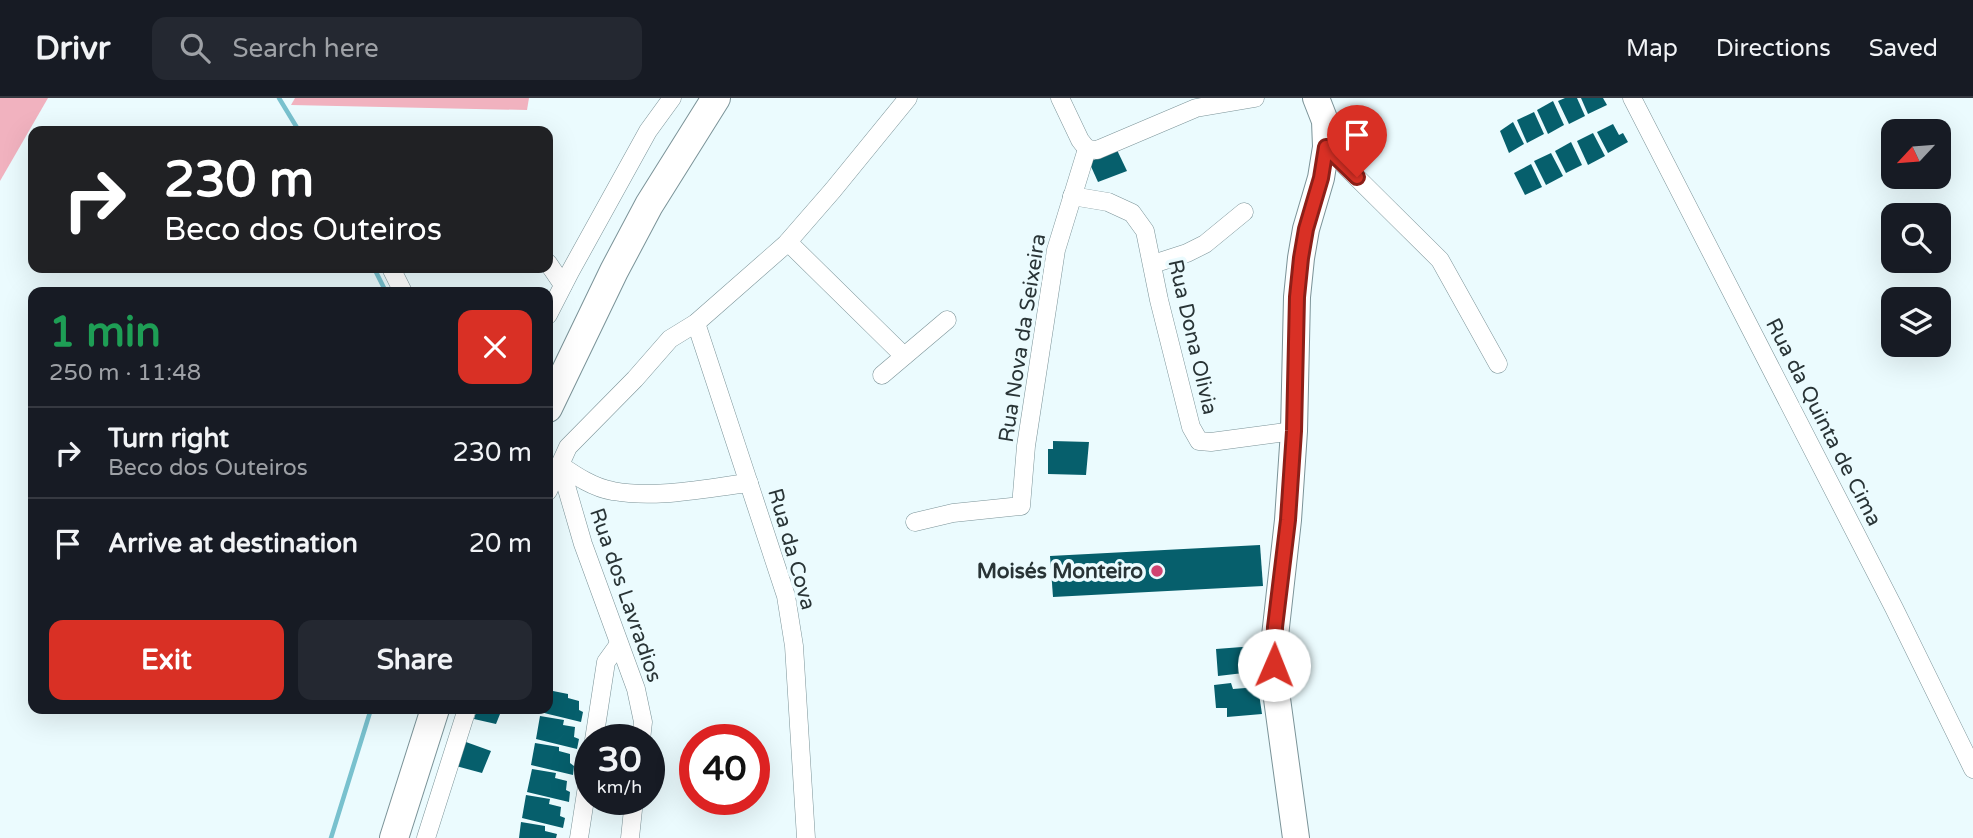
<!DOCTYPE html>
<meta charset="utf-8">
<style>
:root{--surface:#171b24;--page:#242831;--text:#f1f3f6;--muted:#9ea1a6;--line:#363941;--accent:#d93025}
body{margin:0;font-family:"Varela Round",sans-serif;background:var(--page);color:var(--text);height:100vh;display:flex;flex-direction:column;font-size:26px;white-space:nowrap}
*{box-sizing:border-box;margin:0}
p{font-size:23px;color:var(--muted)}
.icon{flex:none;width:38px;height:38px;fill:none;stroke:currentColor;stroke-width:2;stroke-linecap:round;stroke-linejoin:round}
.map{position:relative;flex:1;overflow:hidden}
.sheet{position:absolute;left:28px;top:189px;width:525px;height:427px;display:flex;flex-direction:column;background:var(--surface);border-radius:14px;box-shadow:0 7px 28px #0002}
.sheet>*{flex:none}
.banner{position:absolute;left:28px;top:28px;width:525px;height:147px;border-radius:14px;box-shadow:0 7px 28px #0002;background:#202124;color:#fff;overflow:hidden}
.needle{width:46px;rotate:244deg}
.buttons{position:absolute;left:1881px;top:21px;display:grid;gap:14px}
.buttons a{display:grid;place-items:center;width:70px;height:70px;border-radius:14px;background:var(--surface);box-shadow:0 7px 28px #0002;font-size:35px}
.speed{position:absolute;left:574px;top:626px;display:flex;gap:14px;font-size:35px;font-weight:700;text-align:center}
.speed>*{display:grid;place-content:center;width:91px;height:91px;border-radius:50%;background:var(--surface);box-shadow:0 7px 28px #0002;line-height:1}
.speed small{font-size:18px;font-weight:400}
.speed .limit{border:10px solid #d22;background:#fff;color:#111}
.pin{position:absolute;display:grid;place-items:center;width:60px;height:60px;color:#fff;margin:-72px -30px;border-radius:50% 50% 50% 0;rotate:-45deg;box-shadow:0 0 7px #0007}
.pin .icon{rotate:45deg}
.me{position:absolute;width:77px;margin:-38px;rotate:1deg;stroke-linejoin:round;filter:drop-shadow(0 0 5px #0008)}
.turn{display:flex;align-items:center;gap:24px;height:147px;padding:0 21px;font-size:32px}
.turn .icon{width:91px;height:91px;stroke-width:2.5}
.turn b{display:block;font-size:49px;line-height:60px}
.round{display:grid;place-items:center;flex:none;width:74px;height:74px;border-radius:14px;background:var(--page)}
.overview{display:flex;align-items:center;justify-content:space-between;height:119px;padding:0 21px}
h1{font-size:42px;font-weight:700;line-height:52px;color:#1e9e55}
.cta{display:flex;gap:14px;margin-top:auto;padding:14px 21px}
.cta a{flex:1;height:80px;border-radius:14px;background:var(--accent);color:#fff;font-size:28px;font-weight:700;line-height:80px;text-align:center}
.cta a+a{background:var(--page);color:var(--text)}
ul{padding:0;list-style:none}
li{display:flex;align-items:center;gap:21px;height:91px;padding:0 21px;border-top:2px solid var(--line)}
li div{flex:1}
li b{display:block;font-size:26px}
li em{font-style:normal}
header{display:flex;align-items:center;gap:42px;box-sizing:border-box;height:98px;padding:0 35px;background:var(--surface);border-bottom:2px solid var(--line)}
header strong{font-size:33px}
nav{display:flex;gap:38px;margin-inline-start:auto;font-size:24px}
.search{width:490px;height:63px;background:var(--page);display:flex;align-items:center;gap:18px;box-sizing:border-box;padding:0 24px;border-radius:14px;color:var(--muted);font-size:26px}
.map>svg:first-child{display:block}
.forest{fill:#f1b2bf}
.lines{fill:none;stroke-linecap:round;stroke-linejoin:round}
.stream{stroke:#78c1ce;stroke-width:4.5}
.building{fill:#065f6c}
.street-casing{stroke:#7b9398;stroke-width:19}
.secondary-casing{stroke:#7b9398;stroke-width:28}
.primary-casing{stroke:#7b9398;stroke-width:30}
.street{stroke:#fff;stroke-width:18}
.secondary{stroke:#fff;stroke-width:26}
.primary{stroke:#fff;stroke-width:28}
.route-casing{stroke:#8d1f18;stroke-width:18}
.route{stroke:#d93025;stroke-width:12}
.poi-dot{fill:#d14370;stroke:#ebfbfe;stroke-width:2.5}
.labels{text-anchor:middle;stroke-width:7;stroke-linejoin:round;paint-order:stroke}
.street-label{font-size:21px;fill:#293436;stroke:#ebfbfe}
.poi-label{font-size:21px;font-weight:bold;fill:#293436;stroke:#ebfbfe;text-anchor:end}
</style>
<header>
<strong>Drivr</strong>
<div class="search"><svg class="icon" aria-label="search" viewBox="0 0 24 24"><circle cx="10" cy="10" r="6"/><path d="M15 15l6 6"/></svg>Search here</div>
<nav><a>Map</a><a>Directions</a><a>Saved</a></nav>
</header>
<div class="map">
<svg width="1973" height="740" viewBox="0 0 1973 740">
<rect width="100%" height="100%" fill="#ebfbfe"/>
<g class="forest">
<polygon points="0,0 48,0 0,83"/>
<polygon points="295,0 529,0 527,12 291,7"/>
</g>
<g class="lines">
<g class="stream">
<polyline points="279,0 299,33"/>
<polyline points="374,170 386,194"/>
<polyline points="331,740 371,611"/>
</g>
</g>
<g class="building">
<polygon points="1565,0 1577,0 1585,18 1569,26 1558,3"/>
<polygon points="1581,0 1603,0 1607,7 1588,16"/>
<polygon points="1553,3 1564,27 1548,36 1537,12"/>
<polygon points="1534,14 1544,36 1527,45 1517,22"/>
<polygon points="1513,24 1524,46 1509,55 1500,33"/>
<polygon points="1613,26 1619,37 1623,35 1628,44 1608,55 1597,34"/>
<polygon points="1593,35 1605,58 1588,67 1577,43"/>
<polygon points="1571,44 1582,67 1566,75 1555,53"/>
<polygon points="1117,52 1127,73 1098,84 1089,64"/>
<polygon points="1551,55 1563,78 1546,87 1534,63"/>
<polygon points="1531,66 1542,89 1525,97 1514,75"/>
<polygon points="1053,343 1089,344 1086,377 1048,376 1048,351 1053,351"/>
<polygon points="1260,447 1263,488 1053,499 1050,458"/>
<polygon points="1255,548 1256,564 1252,565 1252,574 1218,578 1216,551"/>
<polygon points="1231,585 1233,591 1258,589 1262,616 1227,619 1227,610 1216,610 1214,587"/>
<polygon points="548,592 568,596 568,600 579,603 579,612 583,614 581,624 540,614 541,611 548,611"/>
<polygon points="477,611 502,611 496,626 474,621"/>
<polygon points="540,618 564,622 563,627 575,629 574,639 579,641 577,651 536,641"/>
<polygon points="466,644 491,653 482,675 456,668"/>
<polygon points="535,645 559,649 559,653 570,656 570,665 574,668 573,677 531,667"/>
<polygon points="532,671 556,675 555,680 567,683 566,692 570,694 569,704 527,694"/>
<polygon points="526,697 550,701 549,706 561,709 560,718 565,720 563,730 522,720"/>
<polygon points="521,724 545,728 545,733 557,736 556,740 519,740"/>
</g>
<g class="lines">
<g class="street-casing">
<g id="street">
<polyline points="1060,0 1080,42 1087,51"/>
<polyline points="1632,0 1894,510 1973,671"/>
<polyline points="1326,49 1440,162 1498,266"/>
<polyline points="1087,51 1097,52 1196,10 1255,0"/>
<polyline points="1072,98 1108,104 1132,115 1145,133 1159,202 1191,329 1199,343 1211,344 1294,333"/>
<polyline points="788,144 904,258"/>
<polyline points="548,165 563,187"/>
<polyline points="1153,166 1187,155 1205,146 1244,114"/>
<polyline points="391,170 403,194"/>
<polyline points="548,217 570,174 648,33 672,0"/>
<polyline points="696,225 786,498 794,548 806,740"/>
<polyline points="882,277 947,222"/>
<polyline points="560,367 583,446 636,591 643,624 641,642"/>
<path d="M560,367C576,378 594,390 613,393C657,401 705,390 749,385"/>
<polyline points="548,393 568,349 635,281 670,241 696,225 786,146 833,92 908,0"/>
<polyline points="915,424 953,415 1021,408 1026,348 1056,152 1087,51"/>
<polyline points="594,642 606,564 619,546"/>
<polyline points="426,740 467,611"/>
<polyline points="579,740 590,669"/>
<polyline points="630,740 634,702"/>
</g>
</g>
<g class="secondary-casing">
<polyline id="secondary" points="1296,740 1275,586 1274,547 1288,422 1294,333 1297,199 1301,160 1306,131 1321,80 1326,49 1325,23 1316,0"/>
</g>
<g class="primary-casing">
<g id="primary">
<polyline points="548,310 614,173 649,107 716,0"/>
<polyline points="394,740 435,611"/>
</g>
</g>
<use href="#street" class="street"/>
<use href="#secondary" class="secondary"/>
<use href="#primary" class="primary"/>
</g>
<g class="lines">
<g class="route-casing">
<polyline id="route" points="1274,567 1275,529 1288,422 1294,333 1297,199 1301,160 1306,131 1321,80 1326,49 1357,79"/>
</g>
<use href="#route" class="route"/>
</g>
<circle class="poi-dot" cx="1157" cy="473" r="7"/>
<g class="labels">
<g class="street-label">
<text transform="translate(1193 239) rotate(77)" y="7">Rua Dona Olivia</text>
<text transform="translate(1022 240) rotate(-81)" y="7">Rua Nova da Seixeira</text>
<text transform="translate(1824 324) rotate(63)" y="7">Rua da Quinta de Cima</text>
<text transform="translate(792 451) rotate(74)" y="7">Rua da Cova</text>
<text transform="translate(626 497) rotate(71)" y="7">Rua dos Lavradios</text>
</g>
<g class="poi-label">
<text x="1143" y="480">Moisés Monteiro</text>
</g>
</g>
</svg>
<div class="buttons">
<a><svg class="needle" viewBox="-14 -14 28 28"><path d="M0-13l5 13h-10z" fill="#e53935"/><path d="M0 13l5-13h-10z" fill="#9ea1a6"/></svg></a>
<a><svg class="icon" aria-label="search" viewBox="0 0 24 24"><circle cx="10" cy="10" r="6"/><path d="M15 15l6 6"/></svg></a>
<a><svg class="icon" aria-label="layers" viewBox="0 0 24 24"><path d="M12 4l9 5-9 5-9-5zM3 14l9 5 9-5"/></svg></a>
</div>
<div class="speed"><div>30<small>km/h</small></div><div class="limit">40</div></div>
<div class="pin" style="left:1357px;top:79px;background:#d93025"><svg class="icon" aria-label="arrive" viewBox="0 0 24 24"><path d="M6 21V4h12l-3 4 3 4H6"/></svg></div>
<svg class="me" style="left:1274px;top:567px" viewBox="-20 -20 40 40"><circle r="19" fill="#fff"/><path d="M0-13L10 11 0 6-10 11z" fill="#d93025"/></svg>
<div class="banner">
<div class="turn"><svg class="icon" aria-label="right" viewBox="0 0 24 24"><path d="M7 20v-9h11M14 6l5 5-5 5"/></svg><div><b>230 m</b>Beco dos Outeiros</div></div>
</div>
<section class="sheet">
<div class="overview"><div><h1>1 min</h1><p>250 m · 11:48</p></div><a class="round" style="background:#d93025;color:#fff"><svg class="icon" aria-label="close" viewBox="0 0 24 24"><path d="M6 6l12 12M18 6L6 18"/></svg></a></div>
<ul>
<li><svg class="icon" aria-label="right" viewBox="0 0 24 24"><path d="M7 20v-9h11M14 6l5 5-5 5"/></svg><div><b>Turn right</b><p>Beco dos Outeiros</p></div><em>230 m</em></li>
<li><svg class="icon" aria-label="arrive" viewBox="0 0 24 24"><path d="M6 21V4h12l-3 4 3 4H6"/></svg><div><b>Arrive at destination</b></div><em>20 m</em></li>
</ul>
<div class="cta"><a>Exit</a><a>Share</a></div>
</section>
</div>
